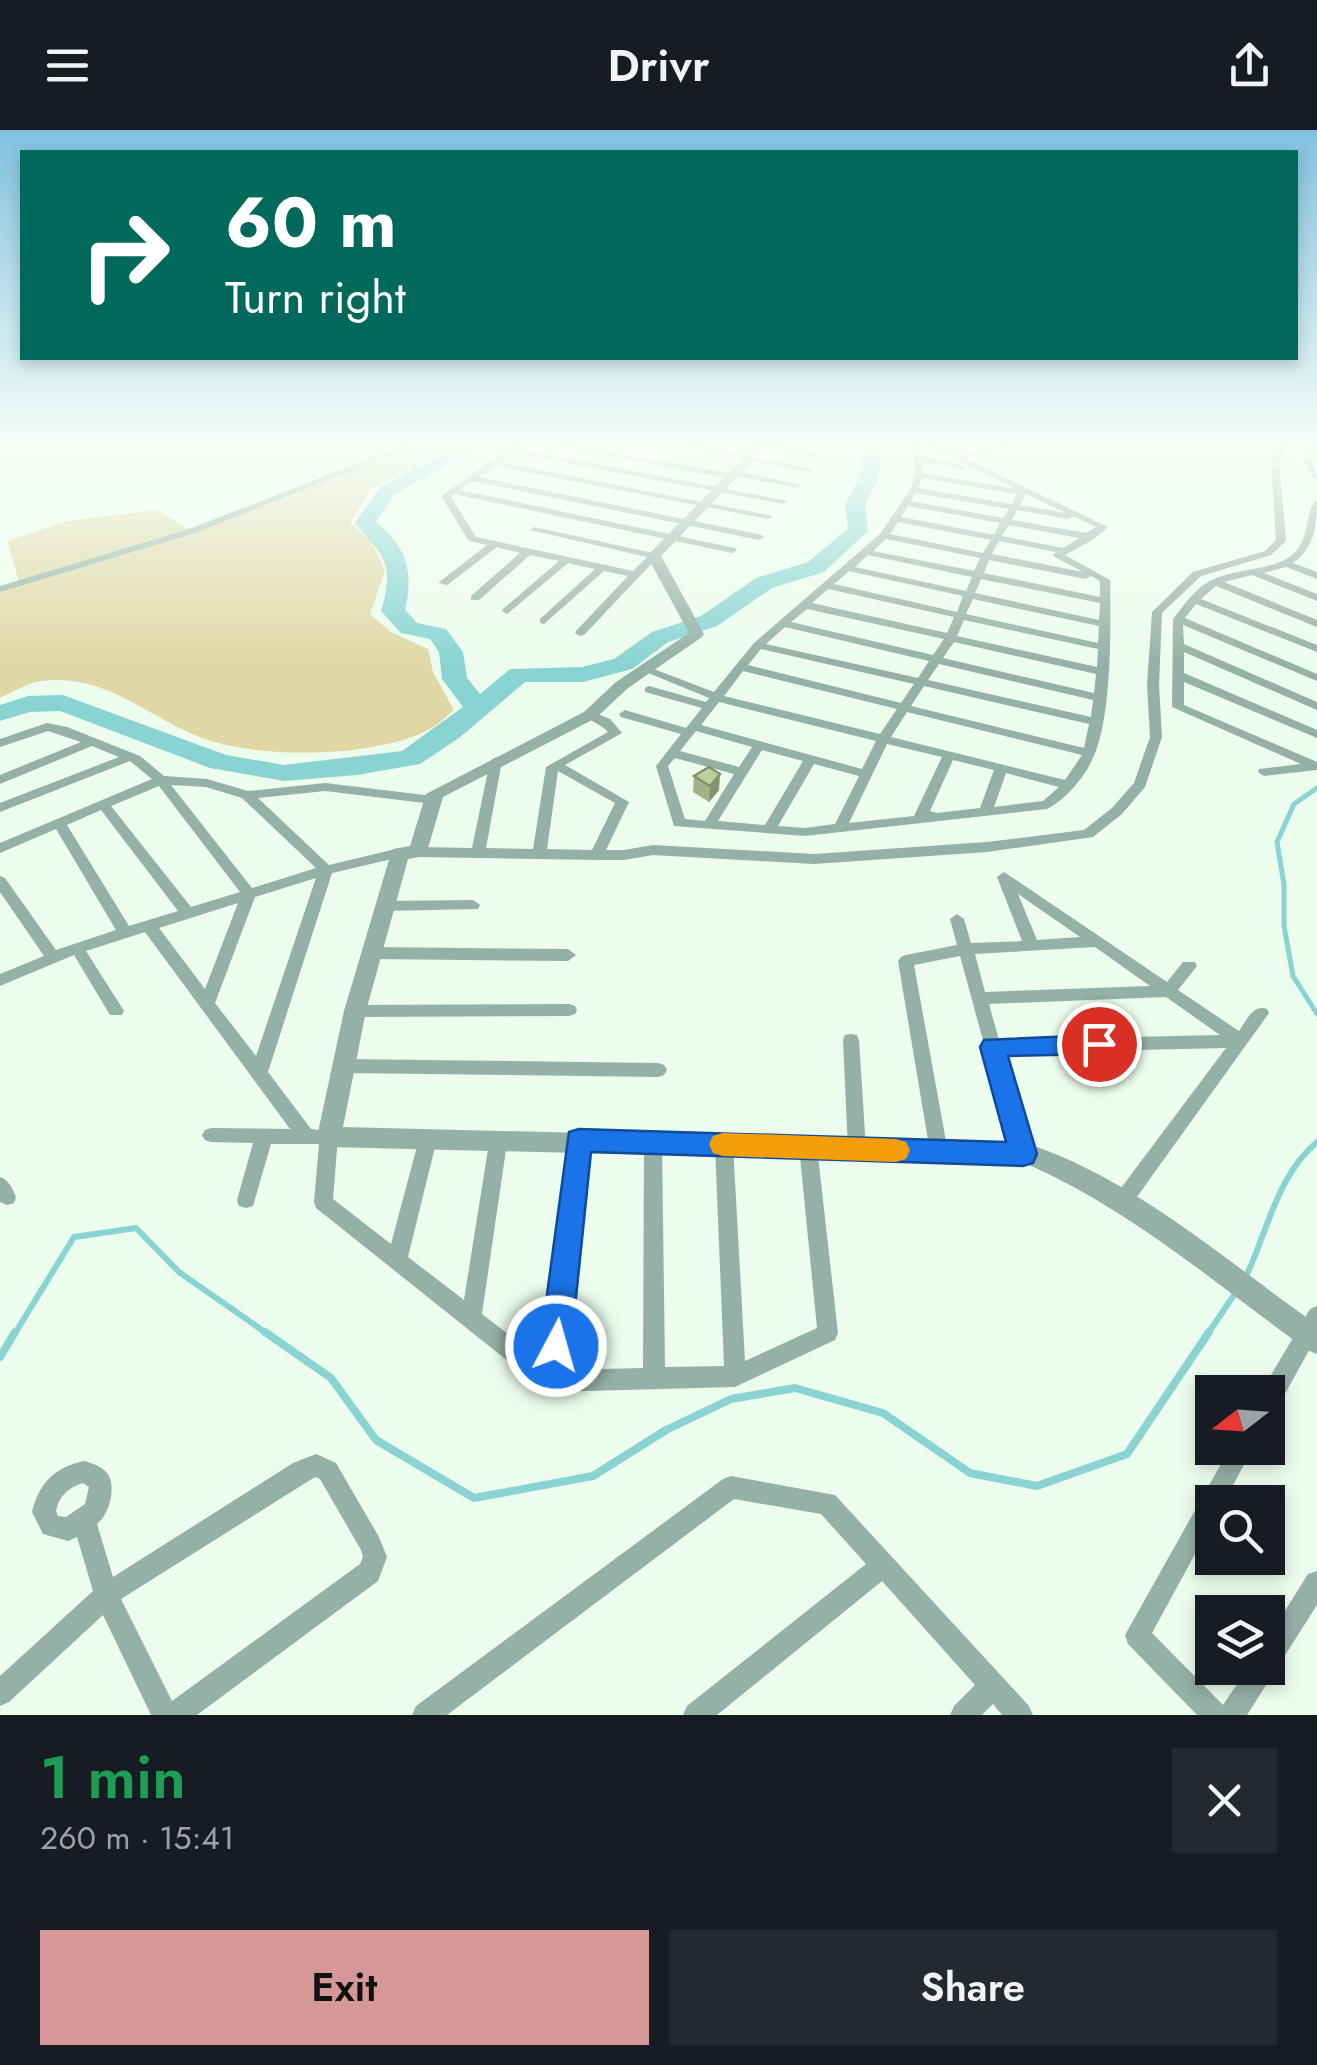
<!DOCTYPE html>
<meta charset="utf-8">
<style>
:root{--surface:#171b24;--page:#242831;--text:#f1f3f6;--muted:#9ea1a6;--accent:#d69797}
body{margin:0;font-family:Jost,sans-serif;background:var(--page);color:var(--text);height:100vh;display:flex;flex-direction:column;font-size:38px;white-space:nowrap}
*{box-sizing:border-box;margin:0}
p{font-size:32px;color:var(--muted)}
.icon{flex:none;width:55px;height:55px;fill:none;stroke:currentColor;stroke-width:2;stroke-linecap:round;stroke-linejoin:round}
.map{position:relative;height:1585px;overflow:hidden}
.details{display:flex;flex-direction:column;background:var(--surface);flex:1}
.details>*{flex:none}
.guide{position:absolute;left:20px;top:20px;width:1278px;height:210px;border-radius:0px;box-shadow:0 5px 15px #0003;background:#00695c;color:#fff;overflow:hidden}
.needle{width:65px;rotate:253deg}
.controls{position:absolute;left:1195px;top:1245px;display:grid;gap:20px}
.controls a{display:grid;place-items:center;width:90px;height:90px;border-radius:0px;background:var(--surface);box-shadow:0 5px 15px #0003;font-size:50px}
.pin{position:absolute;display:grid;place-items:center;width:85px;height:85px;color:#fff;margin:-42px;border:5px solid #fff;border-radius:50%;box-shadow:0 2px 10px #0007}
.me{position:absolute;width:110px;margin:-55px;rotate:6deg;stroke-linejoin:round;filter:drop-shadow(0 0 8px #0008)}
.turn{display:flex;align-items:center;gap:35px;height:210px;padding:0 40px;font-size:45px}
.turn .icon{width:130px;height:130px;stroke-width:2.5}
.turn b{display:block;font-size:70px;line-height:85px}
.round{display:grid;place-items:center;flex:none;width:105px;height:105px;border-radius:0px;background:var(--page)}
.head{display:flex;align-items:center;justify-content:space-between;height:170px;padding:0 40px}
h1{font-size:60px;font-weight:600;line-height:75px;color:#1e9e55}
.primary-button{display:flex;gap:20px;margin-top:auto;padding:20px 40px}
.primary-button a{flex:1;height:115px;border-radius:0px;background:var(--accent);color:#111;font-size:40px;font-weight:600;line-height:115px;text-align:center}
.primary-button a+a{background:var(--page);color:var(--text)}
header{display:flex;justify-content:space-between;align-items:center;height:130px;padding:0 40px;background:var(--surface);font-size:45px;font-weight:600}
.map>svg:first-child{display:block}
.green{fill:#e0d7a4}
.lines{fill:none;stroke-linecap:round;stroke-linejoin:round}
.stream-far2{stroke:#89d4d2;stroke-width:5}
.stream-far1{stroke:#89d4d2;stroke-width:6}
.stream{stroke:#89d4d2;stroke-width:8}
.river{fill:#89d4d2;fill-rule:evenodd}
.minor{fill:#95b0a6;fill-rule:evenodd}
.tertiary{fill:#95b0a6;fill-rule:evenodd}
.wall{fill:#a3b384}
.shaded-wall{fill:#85926c}
.building{fill:#bed09a;stroke:#85926c;stroke-width:2.5}
.route{fill:#1a73e8;stroke:#114b97;stroke-width:2.5}
.slow{fill:#f59e0b}
</style>
<header><svg class="icon" aria-label="menu" viewBox="0 0 24 24"><path d="M4 6h16M4 12h16M4 18h16"/></svg>Drivr<svg class="icon" aria-label="share" viewBox="0 0 24 24"><path d="M12 15V3M7 8l5-5 5 5M5 13v7h14v-7"/></svg></header>
<div class="map">
<svg width="1317" height="1585" viewBox="0 0 1317 1585">
<rect width="100%" height="100%" fill="#ecfded"/>
<path class="green" d="M412,314H459L371,359L350,393L371,411L385,441L370,484L391,502L428,519L433,542L454,580C447,586 439,594 430,599C376,628 262,629 205,609C149,589 107,543 42,551C29,552 13,562 0,568V459L19,452L7,411L67,391L157,380L192,401Z"/>
<g class="lines">
<polyline class="stream-far2" points="1317,658 1294,674 1277,712 1284,755 1284,796 1293,846 1317,884"/>
<g class="stream-far1">
<path d="M1245,1149C1267,1103 1277,1045 1317,1012"/>
<polyline points="14,1205 74,1107 136,1098 179,1142 269,1205"/>
<polyline points="1207,1205 1236,1162"/>
</g>
<g class="stream">
<polyline points="265,1202 331,1248 376,1310 474,1368 593,1346 666,1300 731,1269 795,1258 883,1283 970,1343 1037,1356 1127,1324 1209,1202"/>
<polyline points="0,1227 15,1202"/>
</g>
<path class="river" d="M461,314H483L394,365L376,392C407,416 414,443 405,480L417,493L446,499L463,522L467,548L480,564L510,539L582,537L614,529L652,502L701,486L756,448L808,432L848,399L845,374L859,348L864,314H882L879,348L865,374L868,401L824,442L772,458L717,496L668,512L632,539L583,552H525L459,608L420,634L357,645L284,651L210,638L60,581L30,582L0,591V575L28,566L63,565L226,625L284,635L402,621L463,577L442,549L439,522L430,509L401,503L381,481C395,433 384,427 355,393L380,357Z"/>
<g class="minor">
<polygon points="407,314 418,314 195,403 0,462 0,456 189,399"/>
<polygon points="516,314 525,314 519,319 788,371 783,374 514,323 501,332 773,386 768,389 495,336 479,347 762,405 764,407 759,410 473,351 460,360 735,418 737,420 732,423 454,364 451,367 476,407 633,441 647,427 530,400 535,397 657,424 657,428 584,505 580,506 575,503 576,501 628,446 604,441 544,494 540,493 540,489 595,439 568,433 507,484 502,481 503,479 559,431 530,425 479,470 471,470 471,466 520,423 497,417 447,455 438,453 487,415 469,411 441,366"/>
<polygon points="544,314 561,314 730,343 734,340 801,355 797,358 735,346 731,349"/>
<polygon points="669,314 686,314 813,339 809,342"/>
<polygon points="758,314 774,314 818,324 814,327"/>
<path d="M913,314H921L922,326L967,337L963,340L922,331L923,343L1016,359L925,314C938,314 945,322 957,324C972,327 999,314 1017,314L966,329L1108,397L1094,409L1065,425L1110,450C1111,496 1112,588 1093,628C1085,647 1065,670 1047,679L805,706L674,696L656,636L681,604L621,587L619,584L625,580L686,598L702,578L645,562V558L649,556L706,572L709,568L641,540L647,537L651,538L714,562L754,513L880,404L910,360L915,344ZM922,348L1017,364L1012,374L919,358ZM916,363L1009,379L1003,388L911,371ZM1026,364L1066,383L1020,375ZM908,376L1000,393L994,405L901,387ZM1017,380L1068,389L1073,386L1096,397L1086,403L1012,390ZM898,392L991,410L983,423L890,404ZM1009,395L1079,408L1063,418L1002,406ZM886,409L980,428L974,441L873,421ZM999,411L1056,422L1053,425L1055,427L1083,442L992,424ZM868,425L972,447L966,461L855,437ZM989,430L1086,449L1091,446L1100,451V467L984,443ZM849,441L963,466L957,482L834,454ZM981,449L1100,473L1099,490L975,463ZM828,459L954,487L947,503L812,473ZM973,469L1099,496L1098,513L966,484ZM807,479L944,509L933,525L791,492ZM964,490L1098,519L1097,537L957,506ZM785,497L929,531L918,548L766,514ZM954,512L1096,544L1094,563L943,528ZM761,519L914,554L901,573L748,535ZM939,534L1093,570L1091,587L928,550ZM743,541L897,579L880,604L724,566ZM924,556L1089,594L1084,618L911,576ZM719,572L876,611L862,639L701,595ZM907,582L1082,625L1065,650L891,607ZM696,601L752,617L739,637L680,621ZM887,614L942,627L914,686L849,693ZM762,620L803,631L765,695L718,691ZM675,628L734,644L705,691L685,689L668,636ZM953,630L994,640L980,678L937,683L930,681ZM814,634L859,646L835,694L805,698L778,696ZM1006,643L1059,657L1043,671L994,677Z"/>
<path d="M1279,314H1287L1279,331L1286,411L1271,425L1201,446L1162,483L1159,555L1162,607L1145,657L1122,684L1093,707L987,722L814,734L653,725L624,730H597L418,727L411,722L418,717L472,718L490,631L496,627L502,631L486,718L533,719L546,637L608,602C601,594 591,592 584,585L590,581L610,589L622,603L565,635L629,672L606,720H624L653,715L814,724L987,712L1084,700L1112,678L1134,653L1150,607L1147,555L1152,482L1193,442L1265,421L1276,410L1271,331ZM558,641L615,673L592,720L547,719Z"/>
<path d="M1314,314H1317V320L1310,324C1310,333 1317,339 1317,349L1314,348L1302,330L1303,321Z"/>
<path d="M1317,371C1317,395 1314,419 1293,433L1317,442V449L1286,437L1264,443L1317,464V471L1252,445L1224,452L1317,490V497L1216,456L1201,469L1317,515V522L1196,474L1185,488L1317,544V551L1183,495L1184,514L1317,572V580L1184,522V543L1317,600V608L1184,552V575L1317,632V640L1264,646L1258,642L1259,639L1301,634L1172,577L1173,489C1184,475 1195,458 1212,450C1237,437 1284,442 1299,417C1308,404 1306,386 1314,372Z"/>
<path d="M47,593L67,597L140,626L164,646L207,649L248,661L325,653L433,666L440,670L433,674L325,661L258,668L329,735L400,718L407,723L405,726L332,743L268,942L311,999L335,1002L338,1007L333,1069L391,1114L419,1009L422,1004L428,1001L434,1004L437,1009L408,1127L464,1170L489,1013L492,1008L498,1005L504,1008L507,1013L482,1184L543,1231L570,1010L573,1005L579,1002L585,1005L588,1010L563,1240L643,1238L644,1013L647,1008L653,1005L659,1008L662,1013L665,1237L724,1236L715,1015L718,1010L724,1007L730,1010L733,1015L745,1231L817,1198L799,1017L802,1012L808,1009L814,1012L817,1017L838,1203L835,1210L735,1257L551,1262L543,1259L316,1078L314,1072L319,1014H271L253,1076L246,1078L239,1076L237,1070L253,1013L211,1012L205,1010L202,1005L205,1000L211,998L290,999L145,802L86,821L124,881L122,885H110L74,825L0,856V844L44,826L0,762V746L5,748L56,820L116,800L56,699L0,723V713L152,649L130,631L0,682V673L119,627L92,616L0,654V645L81,612L48,601L0,617V609ZM171,655L206,657L242,668L316,738L252,758ZM159,656L240,762L191,777L111,676ZM101,680L178,781L129,796L67,695ZM316,748L256,926L215,873L255,767ZM238,773L205,859L159,798Z"/>
<path d="M1004,742L1167,852L1183,832H1195L1197,836L1178,860L1239,901C1246,891 1253,874 1267,879L1269,883L1129,1078L1122,1080L1115,1078L1113,1072L1115,1066L1226,918L1003,923L1032,1024L1029,1029L1023,1032L1017,1029L1014,1024L960,826L914,835L948,1022L945,1027L939,1030L933,1027L930,1022L898,831L901,827L906,825L957,815L950,789L957,784L964,789L971,813L1022,811L997,747ZM1018,764L1080,807L1037,810ZM1095,817L1150,856L985,862L975,824ZM1166,867L1220,905L999,910L989,874Z"/>
<polygon points="473,770 480,775 478,779 384,781 377,776 384,771"/>
<polygon points="371,817 568,819 576,825 568,831 371,829 363,823"/>
<polygon points="569,874 575,876 577,880 575,884 569,886 355,887 349,885 347,881 349,877 355,875"/>
<polygon points="851,904 857,905 859,910 866,1019 863,1024 857,1027 851,1024 848,1019 843,910 845,905"/>
<polygon points="343,929 658,933 664,935 667,940 664,945 658,947 343,943 337,941 334,936 337,931"/>
<path d="M0,1047C9,1050 12,1058 16,1067L14,1073L7,1075L0,1072Z"/>
<polygon points="1317,1176 1317,1206 1276,1280 1268,1283 1268,1262 1261,1262 1310,1179"/>
<polygon points="1230,1318 1253,1318 1224,1372 1212,1372 1212,1393 1152,1503 1223,1575 1248,1538 1268,1538 1268,1508 1308,1444 1317,1441 1317,1475 1247,1585 1197,1585 1128,1514 1125,1505"/>
<path d="M316,1324L336,1333L379,1407L387,1427L378,1451L197,1585H151L103,1485L9,1572L0,1576V1546L93,1461L77,1407L68,1411L43,1404L32,1382C39,1353 55,1337 84,1331C91,1333 101,1336 106,1342C118,1355 109,1385 97,1394L113,1447L293,1333ZM315,1347L320,1349L361,1420L363,1427L360,1434L172,1571L121,1469ZM83,1353L89,1357L85,1374L66,1387L58,1386L56,1381C59,1366 69,1357 83,1353Z"/>
<polygon points="731,1346 835,1365 1029,1576 1033,1585 1002,1585 993,1574 982,1585 950,1585 954,1576 975,1555 882,1451 717,1585 683,1585 687,1576 866,1434 821,1384 734,1369 447,1585 412,1585 416,1576 723,1349"/>
</g>
<path class="tertiary" d="M757,314H769L661,426L704,504L702,507L628,558L596,588L443,667L427,722L425,726L408,729L366,881L343,997L1029,1014C1137,1051 1225,1130 1317,1195V1224L1307,1220C1216,1154 1131,1080 1027,1034L329,1017L321,1014L317,1007L344,881L391,723L393,719L410,716L426,664L584,582L616,552L689,503L647,426Z"/>
</g>
<polygon class="wall" points="694,646 719,660 709,672 693,662"/>
<polygon class="shaded-wall" points="720,644 719,660 709,672 710,656"/>
<polygon class="building" points="709,637 720,644 710,656 694,646"/>
<linearGradient id="sky" x2="0" y2="1"><stop stop-color="#82c1df"/><stop offset="0.59" stop-color="#f6fef7"/><stop offset="1" stop-color="#f6fef7" stop-opacity="0"/></linearGradient>
<rect width="1317" height="536" fill="url(#sky)"/>
<polygon class="route" points="1099,905 1108,908 1112,914 1108,921 1099,924 1008,926 1037,1024 1033,1033 1023,1036 591,1022 571,1216 567,1227 556,1232 544,1227 540,1216 569,1002 579,999 1006,1012 980,917 984,910"/>
<polygon class="slow" points="723,1003 896,1009 906,1012 910,1020 906,1029 896,1032 723,1026 713,1023 709,1014 713,1006"/>
</svg>
<div class="controls">
<a><svg class="needle" viewBox="-14 -14 28 28"><path d="M0-13l5 13h-10z" fill="#e53935"/><path d="M0 13l5-13h-10z" fill="#9ea1a6"/></svg></a>
<a><svg class="icon" aria-label="search" viewBox="0 0 24 24"><circle cx="10" cy="10" r="6"/><path d="M15 15l6 6"/></svg></a>
<a><svg class="icon" aria-label="layers" viewBox="0 0 24 24"><path d="M12 4l9 5-9 5-9-5zM3 14l9 5 9-5"/></svg></a>
</div>
<div class="pin" style="left:1099px;top:914px;background:#d93025"><svg class="icon" aria-label="arrive" viewBox="0 0 24 24"><path d="M6 21V4h12l-3 4 3 4H6"/></svg></div>
<svg class="me" style="left:556px;top:1216px" viewBox="-20 -20 40 40"><circle r="17" fill="#1a73e8" stroke="#fff" stroke-width="3"/><path d="M0-11L8 9 0 5-8 9z" fill="#fff"/></svg>
<div class="guide">
<div class="turn"><svg class="icon" aria-label="right" viewBox="0 0 24 24"><path d="M7 20v-9h11M14 6l5 5-5 5"/></svg><div><b>60 m</b>Turn right</div></div>
</div>
</div>
<section class="details">
<div class="head"><div><h1>1 min</h1><p>260 m · 15:41</p></div><a class="round"><svg class="icon" aria-label="close" viewBox="0 0 24 24"><path d="M6 6l12 12M18 6L6 18"/></svg></a></div>
<div class="primary-button"><a>Exit</a><a>Share</a></div>
</section>
